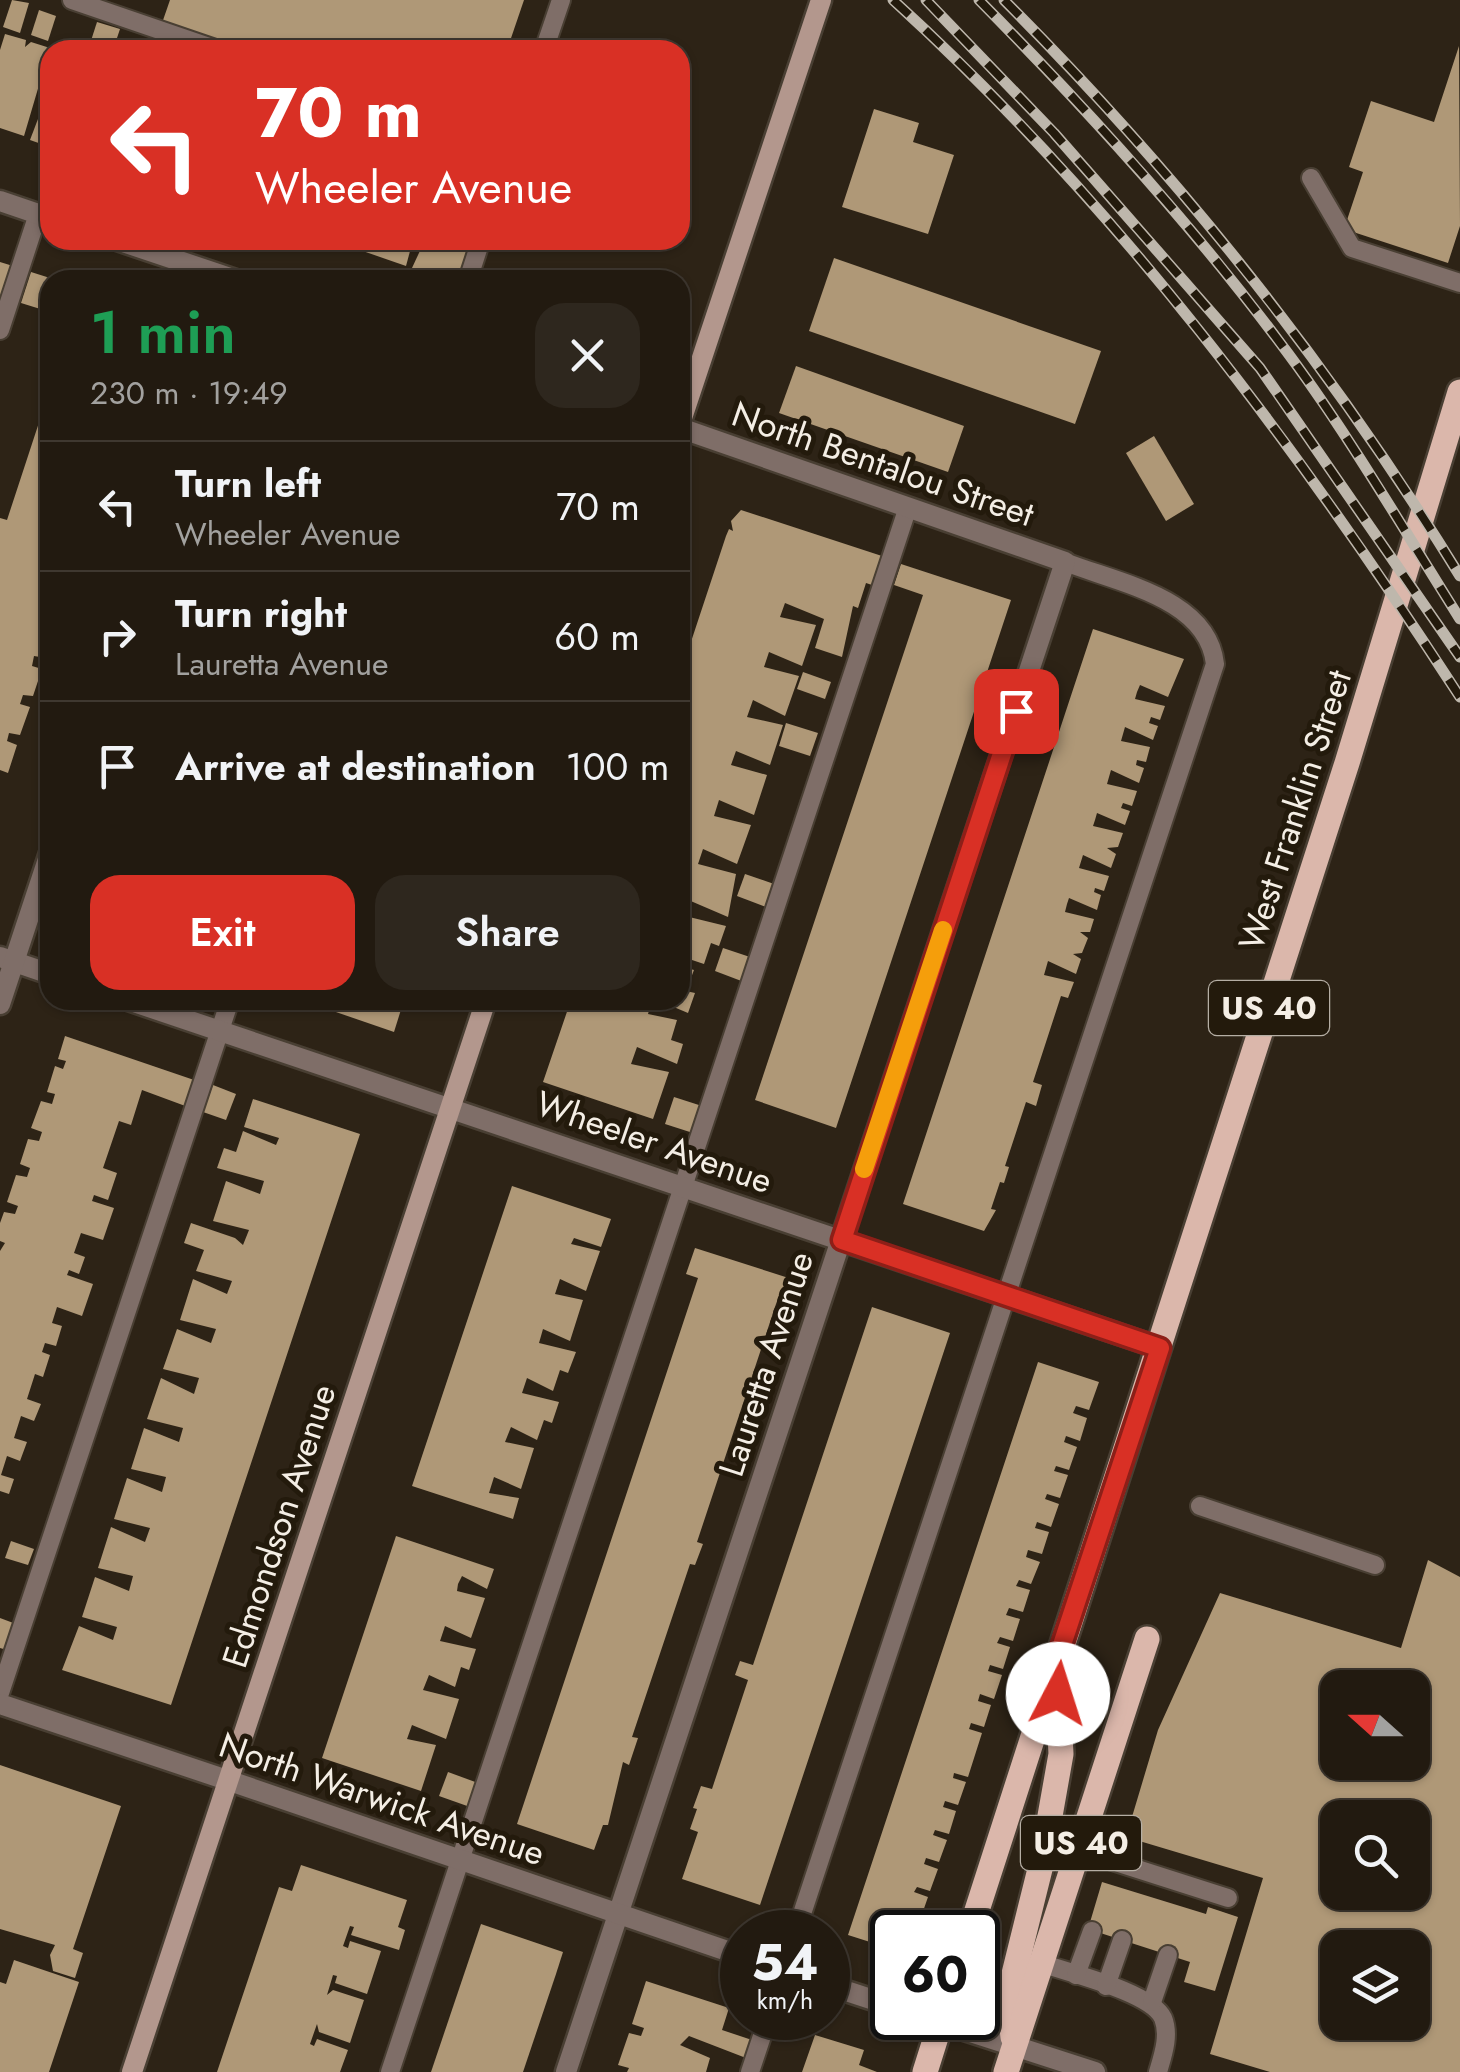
<!DOCTYPE html>
<meta charset="utf-8">
<style>
:root{--surface:#221a10;--page:#2e271e;--text:#f1f3f6;--muted:#a2a19f;--line:#3f3830;--accent:#d93025}
body{margin:0;font-family:Jost,sans-serif;background:var(--page);color:var(--text);height:100vh;display:flex;flex-direction:column;font-size:38px;white-space:nowrap}
*{box-sizing:border-box;margin:0}
p{font-size:32px;color:var(--muted)}
.icon{flex:none;width:55px;height:55px;fill:none;stroke:currentColor;stroke-width:2;stroke-linecap:round;stroke-linejoin:round}
.map{position:relative;flex:1;overflow:hidden}
.details{position:absolute;left:40px;top:270px;width:650px;height:740px;display:flex;flex-direction:column;background:var(--surface);border-radius:30px;box-shadow:0 2px 8px #0004,0 0 0 2px var(--line)}
.details>*{flex:none}
.top-card{position:absolute;left:40px;top:40px;width:650px;height:210px;border-radius:30px;box-shadow:0 2px 8px #0004,0 0 0 2px var(--line);background:#d93025;color:#fff;overflow:hidden}
.needle{width:65px;rotate:291deg}
.tools{position:absolute;left:1320px;top:1670px;display:grid;gap:20px}
.tools a{display:grid;place-items:center;width:110px;height:110px;border-radius:20px;background:var(--surface);box-shadow:0 2px 8px #0004,0 0 0 2px var(--line);font-size:50px}
.speed{position:absolute;left:720px;top:1910px;display:flex;gap:20px;font-size:50px;font-weight:700;text-align:center}
.speed>*{display:grid;place-content:center;width:130px;height:130px;border-radius:50%;background:var(--surface);box-shadow:0 2px 8px #0004,0 0 0 2px var(--line);line-height:1}
.speed small{font-size:25px;font-weight:400}
.speed .limit{border:5px solid #111;border-radius:15px;background:#fff;color:#111}
.pin{position:absolute;display:grid;place-items:center;width:85px;height:85px;color:#fff;margin:-42px;border-radius:20px;box-shadow:0 5px 15px #0006}
.me{position:absolute;width:110px;margin:-55px;rotate:5deg;stroke-linejoin:round;filter:drop-shadow(0 0 8px #0008)}
.turn{display:flex;align-items:center;gap:35px;height:210px;padding:0 50px;font-size:45px}
.turn .icon{width:130px;height:130px;stroke-width:2.5}
.turn b{display:block;font-size:70px;line-height:85px}
.round{display:grid;place-items:center;flex:none;width:105px;height:105px;border-radius:30px;background:var(--page)}
.overview{display:flex;align-items:center;justify-content:space-between;height:170px;padding:0 50px}
h1{font-size:60px;font-weight:600;line-height:75px;color:#1e9e55}
.cta{display:flex;gap:20px;margin-top:auto;padding:20px 50px}
.cta a{flex:1;height:115px;border-radius:30px;background:var(--accent);color:#fff;font-size:40px;font-weight:600;line-height:115px;text-align:center}
.cta a+a{background:var(--page);color:var(--text)}
ul{padding:0;list-style:none}
li{display:flex;align-items:center;gap:30px;height:130px;padding:0 50px;border-top:2px solid var(--line)}
li div{flex:1}
li b{display:block;font-size:38px}
li em{font-style:normal}
.map>svg:first-child{display:block}
.building{fill:#af9877;fill-rule:evenodd}
.lines{fill:none;stroke-linecap:round;stroke-linejoin:round}
.service-casing{stroke:#493f33;stroke-width:22}
.minor-casing{stroke:#493f33;stroke-width:25}
.tertiary-casing{stroke:#493f33;stroke-width:25}
.secondary-casing{stroke:#493f33;stroke-width:25}
.primary-casing{stroke:#493f33;stroke-width:30}
.service{stroke:#7f6e68;stroke-width:18}
.minor{stroke:#7f6e68;stroke-width:20}
.tertiary{stroke:#7f6e68;stroke-width:20}
.secondary{stroke:#b3978d;stroke-width:20}
.primary{stroke:#dbb7ab;stroke-width:25}
.rail-casing{stroke:#beb7ac;stroke-width:11}
.rail{stroke:#231a0c;stroke-width:8;stroke-dasharray:22;stroke-linecap:butt}
.route-casing{stroke:#8d1f18;stroke-width:25}
.route{stroke:#d93025;stroke-width:18}
.slow{stroke:#f59e0b;stroke-width:18}
.labels{text-anchor:middle;stroke-width:10;stroke-linejoin:round;paint-order:stroke}
.shield{fill:#231a0c;stroke:#b5aea4;stroke-width:2.5}
.shield-label{font-size:32px;font-weight:bold;fill:#f4eee5}
.street-label{font-size:35px;fill:#f4eee5;stroke:#231a0c}
</style>
<div class="map">
<svg width="1460" height="2072" viewBox="0 0 1460 2072">
<rect width="100%" height="100%" fill="#2d2316"/>
<g class="building">
<polygon points="12,0 29,3 20,33 3,27"/>
<polygon points="170,0 524,0 507,50 236,50 161,26"/>
<polygon points="39,10 56,16 48,41 31,35"/>
<polygon points="97,22 120,29 113,50 88,50"/>
<polygon points="5,34 26,40 25,47 31,42 50,48 24,136 0,128 0,50"/>
<polygon points="1459,46 1460,226 1448,263 1344,229 1363,172 1349,167 1371,101 1434,122"/>
<polygon points="49,90 50,90 50,147 30,140"/>
<polygon points="874,109 919,123 913,142 954,155 928,234 842,207"/>
<polygon points="360,240 413,240 406,266 357,249"/>
<polygon points="425,240 476,240 464,280 448,280 412,268"/>
<polygon points="834,258 1101,351 1075,424 809,331"/>
<polygon points="0,262 13,266 3,297 0,296"/>
<polygon points="31,272 50,278 50,312 21,303"/>
<polygon points="796,366 964,426 948,472 779,413"/>
<polygon points="49,392 50,617 44,627 50,629 50,646 46,658 34,656 32,666 42,669 33,696 23,695 20,704 30,707 20,735 9,733 7,741 17,745 8,773 0,770 0,518 7,520"/>
<polygon points="1154,436 1194,504 1166,521 1126,453"/>
<polygon points="741,510 885,557 875,586 866,583 858,608 853,606 842,657 815,648 824,619 785,603 780,617 816,625 802,666 769,652 764,667 799,676 785,716 753,700 747,717 783,725 770,765 736,751 731,765 767,775 754,815 719,800 714,816 751,825 737,864 703,849 698,864 736,874 728,917 686,899 681,915 726,926 719,946 711,943 704,964 680,956 680,675 726,536 729,529 733,531 731,521"/>
<polygon points="901,564 1011,600 836,1128 755,1100 923,595 894,585"/>
<polygon points="1093,629 1184,659 1168,697 1140,685 1137,692 1135,699 1165,706 1160,720 1151,717 1149,723 1158,726 1153,740 1125,727 1121,741 1150,747 1146,762 1137,760 1136,765 1144,768 1139,783 1111,770 1107,784 1137,791 1132,806 1123,803 1121,808 1130,811 1125,825 1097,813 1095,820 1093,826 1123,833 1118,847 1107,848 1116,854 1111,868 1083,855 1079,868 1109,876 1104,891 1095,888 1094,892 1101,895 1097,910 1069,898 1067,904 1065,912 1094,919 1090,932 1080,932 1088,938 1082,953 1073,954 1081,959 1076,974 1048,961 1044,975 1074,982 1068,998 1061,996 1033,1082 1042,1085 1036,1106 1026,1102 1005,1166 1009,1167 1004,1183 1000,1182 991,1209 996,1210 984,1231 903,1204"/>
<polygon points="803,672 831,682 825,699 797,689"/>
<polygon points="786,723 818,733 810,756 779,746"/>
<polygon points="745,874 774,884 766,907 737,896"/>
<polygon points="723,948 753,958 744,982 715,971"/>
<polygon points="680,966 694,970 686,991 695,993 688,1013 657,1000 680,1000"/>
<polygon points="301,1000 404,1000 394,1032"/>
<polygon points="571,1000 652,1000 648,1014 677,1020 671,1040 683,1044 677,1064 637,1047 631,1064 669,1072 653,1119 543,1082"/>
<polygon points="65,1036 197,1081 188,1107 142,1090 131,1125 119,1121 103,1168 117,1173 108,1200 94,1195 92,1201 114,1208 103,1240 81,1233 74,1253 85,1257 79,1274 69,1270 67,1275 93,1284 82,1316 57,1307 52,1323 62,1326 56,1346 45,1343 42,1352 50,1355 43,1377 35,1374 27,1399 41,1404 34,1421 21,1416 14,1438 27,1442 20,1461 7,1456 1,1475 14,1479 9,1494 0,1491 0,1251 5,1243 0,1241 0,1223 4,1212 15,1214 18,1206 7,1202 16,1175 27,1177 30,1168 20,1164 28,1139 39,1141 42,1132 31,1128 41,1101 52,1104 55,1094 47,1092 55,1066 63,1069 66,1061 58,1059"/>
<polygon points="213,1085 236,1094 226,1120 203,1112"/>
<polygon points="674,1097 702,1106 693,1133 665,1124"/>
<polygon points="253,1099 360,1134 171,1705 62,1670 79,1626 113,1640 117,1627 82,1617 95,1577 129,1591 133,1576 98,1568 111,1527 145,1542 150,1528 114,1519 127,1478 162,1492 166,1477 131,1469 144,1428 179,1442 183,1428 147,1419 161,1378 194,1394 199,1378 163,1369 177,1329 211,1343 216,1329 180,1320 193,1279 227,1294 232,1281 196,1271 204,1250 184,1243 191,1223 235,1238 243,1245 249,1230 213,1221 226,1181 260,1194 264,1181 217,1168 224,1148 236,1152 243,1131 276,1145 279,1138 244,1127"/>
<polygon points="512,1186 611,1219 601,1247 574,1238 571,1244 600,1251 586,1291 560,1279 555,1294 583,1300 570,1341 543,1329 539,1343 576,1352 568,1373 560,1370 553,1391 527,1378 522,1393 559,1402 552,1423 544,1420 537,1440 511,1427 505,1442 534,1448 521,1489 494,1477 489,1493 519,1498 513,1519 412,1486"/>
<polygon points="695,1248 798,1281 791,1300 779,1296 776,1304 697,1542 703,1544 695,1565 690,1564 632,1737 638,1738 629,1765 623,1762 608,1825 603,1825 594,1850 517,1824 698,1278 686,1274"/>
<polygon points="872,1307 950,1333 760,1905 682,1879 698,1832 690,1829 697,1809 693,1808 701,1786 712,1789 748,1680 735,1675 740,1661 753,1665"/>
<polygon points="1038,1362 1099,1382 1089,1410 1076,1406 1073,1413 1087,1418 1080,1441 1066,1436 1064,1442 1077,1447 1069,1470 1056,1466 1054,1471 1068,1475 1060,1498 1047,1494 1045,1499 1059,1504 1051,1527 1037,1522 1035,1528 1049,1532 1042,1554 1028,1550 1026,1557 1040,1562 1031,1584 1019,1580 1016,1586 1030,1590 1023,1612 1009,1608 1006,1615 1020,1619 1013,1641 1000,1637 997,1643 1010,1647 1003,1669 990,1665 988,1671 1002,1675 994,1699 980,1694 978,1701 991,1705 984,1727 971,1723 969,1729 982,1733 968,1777 954,1773 953,1778 966,1782 958,1805 945,1801 943,1807 956,1811 949,1834 935,1830 933,1835 947,1840 939,1862 926,1858 924,1864 938,1869 930,1891 917,1887 914,1892 928,1897 920,1920 907,1916 904,1922 918,1927 916,1932 892,1932 892,1949 848,1935"/>
<polygon points="396,1536 494,1569 487,1589 462,1576 458,1584 457,1591 485,1598 471,1638 445,1626 440,1641 476,1649 469,1670 461,1667 455,1687 429,1675 423,1690 459,1699 446,1739 412,1725 407,1739 436,1745 421,1791 322,1758"/>
<polygon points="11,1541 34,1549 28,1565 5,1558"/>
<path d="M1428,1560L1460,1577V2072H1270L1210,2054L1263,1878L1126,1837L1158,1730L1220,1593L1401,1648ZM1338,1688H1412V1762H1338ZM1338,1818H1412V1892H1338ZM1338,1948H1412V2022H1338Z"/>
<polygon points="0,1618 16,1624 7,1650 0,1648"/>
<polygon points="0,1765 121,1806 73,1949 83,1953 75,1978 53,1971 50,1955 55,1945 0,1929"/>
<polygon points="448,1772 478,1783 470,1807 439,1796"/>
<polygon points="301,1865 407,1900 398,1927 405,1930 399,1950 351,1935 354,1927 350,1926 343,1946 348,1948 350,1941 381,1951 367,1994 335,1983 337,1976 333,1975 327,1995 333,1990 364,2000 350,2043 319,2032 317,2024 310,2044 314,2046 317,2039 348,2050 340,2072 217,2072 279,1887 292,1891"/>
<polygon points="1102,1882 1206,1914 1208,1907 1238,1917 1215,1991 1184,1982 1190,1962 1088,1929"/>
<polygon points="481,1924 563,1952 556,1974 523,2072 431,2072"/>
<polygon points="14,1960 79,1982 49,2072 0,2072 0,1982 6,1984"/>
<polygon points="646,1981 729,2008 722,2030 752,2040 746,2058 689,2036 680,2045 710,2058 706,2072 627,2072 629,2068 618,2065 629,2033 641,2036 644,2028 632,2024"/>
<polygon points="815,2035 864,2050 859,2065 877,2072 802,2072"/>
</g>
<g class="lines">
<g class="service-casing">
<g id="service">
<polyline points="72,0 218,50"/>
<polyline points="544,50 561,0"/>
<polyline points="1311,178 1352,248 1460,283"/>
<polyline points="468,280 481,240"/>
<polyline points="0,330 38,214"/>
<polyline points="1200,1506 1375,1565"/>
<polyline points="0,1693 230,1000"/>
<polyline points="1078,1850 1228,1898"/>
<path d="M796,1932L1215,664C1208,598 1118,583 1065,562"/>
<path d="M1041,1963C1069,1973 1151,1992 1163,2018C1170,2035 1163,2055 1158,2072"/>
<polyline points="1076,1975 1092,1931"/>
<polyline points="1106,1986 1122,1940"/>
<polyline points="1152,2002 1168,1955"/>
<polyline points="390,2072 908,507"/>
<polyline points="750,2072 768,2018"/>
</g>
</g>
<g class="minor-casing">
<g id="minor">
<polyline points="0,957 50,974"/>
<polyline points="128,1000 1160,1348"/>
<polyline points="0,1004 50,853"/>
<polyline points="0,1704 230,1781"/>
<polyline points="566,2072 1065,562 680,428"/>
</g>
</g>
<g class="tertiary-casing">
<g id="tertiary">
<polyline points="0,201 50,218"/>
<polyline points="117,240 236,280"/>
<polyline points="230,1781 742,1956"/>
<polyline points="828,1985 892,2006"/>
<polyline points="927,2018 1095,2072"/>
</g>
</g>
<g class="secondary-casing">
<g id="secondary">
<polyline points="680,424 821,0"/>
<polyline points="132,2072 486,1000"/>
</g>
</g>
<g class="primary-casing">
<g id="primary">
<polyline points="970,1932 1347,763 1460,392"/>
<polyline points="1013,2037 1008,1998 1042,1861 1061,1754 1057,1678"/>
<polyline points="925,2072 942,2018"/>
<polyline points="1006,2072 1147,1639"/>
</g>
</g>
<use href="#service" class="service"/>
<use href="#minor" class="minor"/>
<use href="#tertiary" class="tertiary"/>
<use href="#secondary" class="secondary"/>
<use href="#primary" class="primary"/>
<g class="rail-casing">
<g id="rail">
<path d="M893,0C1115,202 1297,446 1460,697"/>
<polyline points="926,0 1054,133 1260,368 1460,657"/>
<path d="M979,0C1087,109 1189,221 1281,344C1346,430 1402,527 1460,619"/>
<path d="M1004,0C1177,173 1331,367 1460,576"/>
</g>
</g>
<use href="#rail" class="rail"/>
</g>
<g class="lines">
<g class="route-casing">
<polyline id="route" points="1016,711 842,1240 1160,1348 1056,1663 1058,1694"/>
</g>
<use href="#route" class="route"/>
<polyline class="slow" points="864,1169 943,930"/>
</g>
<g class="labels">
<g class="shield">
<rect x="1209" y="981" width="120" height="54" rx="8"/>
<rect x="1021" y="1816" width="120" height="54" rx="8"/>
</g>
<g class="shield-label">
<text x="1269" y="1019">US 40</text>
<text x="1081" y="1854">US 40</text>
</g>
<g class="street-label">
<text transform="translate(883 464) rotate(19)" y="12">North Bentalou Street</text>
<text transform="translate(1295 810) rotate(-72)" y="12">West Franklin Street</text>
<text transform="translate(654 1142) rotate(19)" y="12">Wheeler Avenue</text>
<text transform="translate(766 1364) rotate(-72)" y="12">Lauretta Avenue</text>
<text transform="translate(279 1526) rotate(-72)" y="12">Edmondson Avenue</text>
<text transform="translate(382 1799) rotate(19)" y="12">North Warwick Avenue</text>
</g>
</g>
</svg>
<div class="tools">
<a><svg class="needle" viewBox="-14 -14 28 28"><path d="M0-13l5 13h-10z" fill="#e53935"/><path d="M0 13l5-13h-10z" fill="#a2a19f"/></svg></a>
<a><svg class="icon" aria-label="search" viewBox="0 0 24 24"><circle cx="10" cy="10" r="6"/><path d="M15 15l6 6"/></svg></a>
<a><svg class="icon" aria-label="layers" viewBox="0 0 24 24"><path d="M12 4l9 5-9 5-9-5zM3 14l9 5 9-5"/></svg></a>
</div>
<div class="speed"><div>54<small>km/h</small></div><div class="limit">60</div></div>
<div class="pin" style="left:1016px;top:711px;background:#d93025"><svg class="icon" aria-label="arrive" viewBox="0 0 24 24"><path d="M6 21V4h12l-3 4 3 4H6"/></svg></div>
<svg class="me" style="left:1058px;top:1694px" viewBox="-20 -20 40 40"><circle r="19" fill="#fff"/><path d="M0-13L10 11 0 6-10 11z" fill="#d93025"/></svg>
<div class="top-card">
<div class="turn"><svg class="icon" aria-label="left" viewBox="0 0 24 24"><path d="M17 20v-9H6M10 6l-5 5 5 5"/></svg><div><b>70 m</b>Wheeler Avenue</div></div>
</div>
<section class="details">
<div class="overview"><div><h1>1 min</h1><p>230 m · 19:49</p></div><a class="round"><svg class="icon" aria-label="close" viewBox="0 0 24 24"><path d="M6 6l12 12M18 6L6 18"/></svg></a></div>
<ul>
<li><svg class="icon" aria-label="left" viewBox="0 0 24 24"><path d="M17 20v-9H6M10 6l-5 5 5 5"/></svg><div><b>Turn left</b><p>Wheeler Avenue</p></div><em>70 m</em></li>
<li><svg class="icon" aria-label="right" viewBox="0 0 24 24"><path d="M7 20v-9h11M14 6l5 5-5 5"/></svg><div><b>Turn right</b><p>Lauretta Avenue</p></div><em>60 m</em></li>
<li><svg class="icon" aria-label="arrive" viewBox="0 0 24 24"><path d="M6 21V4h12l-3 4 3 4H6"/></svg><div><b>Arrive at destination</b></div><em>100 m</em></li>
</ul>
<div class="cta"><a>Exit</a><a>Share</a></div>
</section>
</div>
